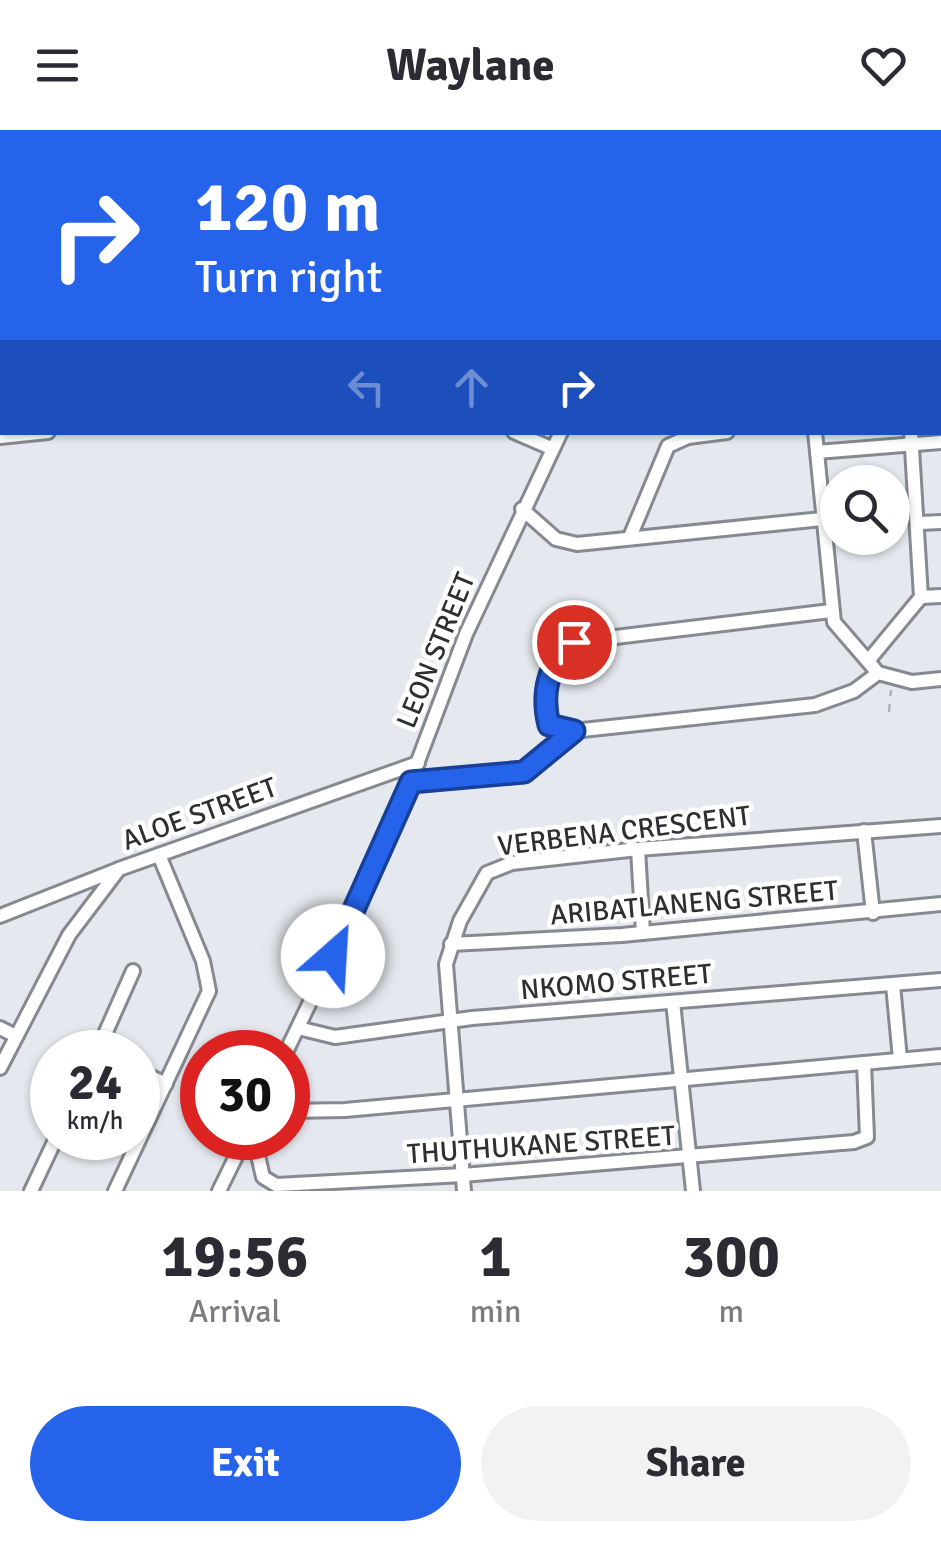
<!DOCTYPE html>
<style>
:root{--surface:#fff;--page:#f2f2f3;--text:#2b2b33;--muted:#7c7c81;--accent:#2563eb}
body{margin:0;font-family:Signika,sans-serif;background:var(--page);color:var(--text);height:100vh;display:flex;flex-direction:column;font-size:38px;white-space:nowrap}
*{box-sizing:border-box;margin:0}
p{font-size:32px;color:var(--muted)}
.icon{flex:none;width:55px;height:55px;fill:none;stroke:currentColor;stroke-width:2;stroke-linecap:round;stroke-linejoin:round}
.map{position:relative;height:1061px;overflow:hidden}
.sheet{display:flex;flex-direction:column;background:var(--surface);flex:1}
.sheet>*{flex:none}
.guide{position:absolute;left:0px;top:0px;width:942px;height:305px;box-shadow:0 2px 8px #0004;background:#2563eb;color:#fff;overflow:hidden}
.tools{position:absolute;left:820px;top:335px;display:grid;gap:20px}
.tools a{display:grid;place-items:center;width:90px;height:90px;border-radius:50%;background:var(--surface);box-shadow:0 2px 8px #0004;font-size:50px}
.speed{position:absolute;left:30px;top:900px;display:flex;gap:20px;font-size:50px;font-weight:700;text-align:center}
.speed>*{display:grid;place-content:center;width:130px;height:130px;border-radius:50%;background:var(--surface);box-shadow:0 2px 8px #0004;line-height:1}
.speed small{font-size:25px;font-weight:400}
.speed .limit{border:15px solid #d22;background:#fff;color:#111}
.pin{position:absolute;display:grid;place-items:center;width:85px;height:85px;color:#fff;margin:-42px;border:5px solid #fff;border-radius:50%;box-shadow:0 2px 10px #0007}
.me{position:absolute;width:110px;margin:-55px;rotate:26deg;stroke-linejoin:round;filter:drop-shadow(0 0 8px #0008)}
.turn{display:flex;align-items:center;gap:35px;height:210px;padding:0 30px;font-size:45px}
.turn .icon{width:130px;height:130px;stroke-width:2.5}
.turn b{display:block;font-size:70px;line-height:85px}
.lanes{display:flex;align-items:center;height:95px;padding:0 30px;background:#0003;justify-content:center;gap:50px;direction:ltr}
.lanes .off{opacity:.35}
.eta{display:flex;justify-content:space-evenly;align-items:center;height:170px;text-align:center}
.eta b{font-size:60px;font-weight:700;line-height:70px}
.button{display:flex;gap:20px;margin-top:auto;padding:20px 30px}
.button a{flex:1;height:115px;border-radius:60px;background:var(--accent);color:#fff;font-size:40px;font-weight:700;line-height:115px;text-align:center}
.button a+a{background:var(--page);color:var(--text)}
header{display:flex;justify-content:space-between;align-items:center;height:130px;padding:0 30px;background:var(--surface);font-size:45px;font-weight:700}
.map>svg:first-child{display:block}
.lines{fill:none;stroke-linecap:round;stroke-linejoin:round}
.street-casing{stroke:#868a90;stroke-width:18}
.path{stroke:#adb0b5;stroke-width:2.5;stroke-dasharray:8 8;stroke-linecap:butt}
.street{stroke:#fff;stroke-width:12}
.route-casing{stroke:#184099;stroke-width:25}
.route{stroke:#2563eb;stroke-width:18}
.labels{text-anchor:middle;stroke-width:9;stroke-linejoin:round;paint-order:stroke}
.street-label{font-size:28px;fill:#2e2f32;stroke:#fff}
</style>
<header><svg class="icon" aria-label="menu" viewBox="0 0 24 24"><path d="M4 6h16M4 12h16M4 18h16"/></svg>Waylane<svg class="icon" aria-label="heart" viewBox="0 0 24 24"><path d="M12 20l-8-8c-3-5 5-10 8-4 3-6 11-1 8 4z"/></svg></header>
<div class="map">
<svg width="941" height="1061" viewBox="0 0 941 1061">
<rect width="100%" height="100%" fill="#e5e9ef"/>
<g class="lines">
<g class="street-casing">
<g id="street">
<polyline points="930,0 932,2"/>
<polyline points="0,2 1,0"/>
<polyline points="467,2 468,0"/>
<polyline points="591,2 592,0"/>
<polyline points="727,2 729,0"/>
<polyline points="814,2 817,0"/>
<polyline points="940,14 941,16"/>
<polyline points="940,71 941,71"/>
<polyline points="940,154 941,154"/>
<polyline points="940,234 941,234"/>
<polyline points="514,302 551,318"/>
<polyline points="815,302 834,492 878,543 912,552 941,549"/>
<polyline points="0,307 48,302"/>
<polyline points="817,322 941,312"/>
<polyline points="522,379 556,409 577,414 822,389"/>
<polyline points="920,393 941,392"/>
<polyline points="630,407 668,316 688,307 727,302"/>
<polyline points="921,467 941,466"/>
<path d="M831,481L574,512C548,533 541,563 549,595L573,601L815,575L854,561L878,543"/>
<polyline points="868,531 921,467 911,302"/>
<polyline points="411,653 523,642 573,601"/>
<polyline points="864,701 873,783"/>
<polyline points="638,719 643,803"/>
<polyline points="0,786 119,739 418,633"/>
<polyline points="451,814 622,805 941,774"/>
<polyline points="893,855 900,929"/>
<polyline points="673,872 693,1061"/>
<polyline points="0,898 16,906"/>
<polyline points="298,898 335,907 472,888 941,850"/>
<polyline points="97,922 133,841"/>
<polyline points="286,922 389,708 466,504 561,302"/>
<polyline points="0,938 69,805 119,739"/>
<polyline points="138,941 166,954"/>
<polyline points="288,981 345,980 941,926"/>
<polyline points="254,1008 263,1047 276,1055 463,1045 854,1012 867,1007 864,933"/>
<polyline points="31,1061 56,1008"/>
<polyline points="115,1061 209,861 203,831 159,725"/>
<polyline points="219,1061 245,1008"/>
<polyline points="464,1061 446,834 460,791 487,743 512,733 638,719 941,696"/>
</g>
</g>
<polyline class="path" points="889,582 891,560"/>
<use href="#street" class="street"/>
</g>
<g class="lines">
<g class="route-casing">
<path id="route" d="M333,826L411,652L524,642L574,601L549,595C541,563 548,533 574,512"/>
</g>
<use href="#route" class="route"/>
</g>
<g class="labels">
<g class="street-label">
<text transform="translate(435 520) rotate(-68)" y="10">LEON STREET</text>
<text transform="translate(199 683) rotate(-20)" y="10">ALOE STREET</text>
<text transform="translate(624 700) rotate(-7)" y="10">VERBENA CRESCENT</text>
<text transform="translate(694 772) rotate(-5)" y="10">ARIBATLANENG STREET</text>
<text transform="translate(616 851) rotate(-5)" y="10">NKOMO STREET</text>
<text transform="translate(541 1014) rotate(-4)" y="10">THUTHUKANE STREET</text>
</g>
</g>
</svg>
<div class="tools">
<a><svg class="icon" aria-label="search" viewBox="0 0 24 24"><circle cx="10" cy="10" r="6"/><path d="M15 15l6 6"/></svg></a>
</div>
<div class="speed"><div>24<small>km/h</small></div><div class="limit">30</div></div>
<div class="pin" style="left:574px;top:512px;background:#d93025"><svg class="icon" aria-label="arrive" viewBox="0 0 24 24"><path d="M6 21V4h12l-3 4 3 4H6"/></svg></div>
<svg class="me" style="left:333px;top:826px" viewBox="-20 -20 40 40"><circle r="19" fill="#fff"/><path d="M0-13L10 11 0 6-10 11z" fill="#2563eb"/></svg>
<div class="guide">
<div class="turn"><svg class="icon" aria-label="right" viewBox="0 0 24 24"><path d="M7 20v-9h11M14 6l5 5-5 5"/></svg><div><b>120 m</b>Turn right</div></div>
<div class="lanes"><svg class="icon off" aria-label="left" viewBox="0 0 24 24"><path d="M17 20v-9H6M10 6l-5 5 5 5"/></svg><svg class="icon off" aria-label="ahead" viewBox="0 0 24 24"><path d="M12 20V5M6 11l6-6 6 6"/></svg><svg class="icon" aria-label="right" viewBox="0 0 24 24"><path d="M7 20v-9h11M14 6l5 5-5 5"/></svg></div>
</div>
</div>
<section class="sheet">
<div class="eta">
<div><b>19:56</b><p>Arrival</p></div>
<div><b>1</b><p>min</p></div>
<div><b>300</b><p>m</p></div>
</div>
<div class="button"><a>Exit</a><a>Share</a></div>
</section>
